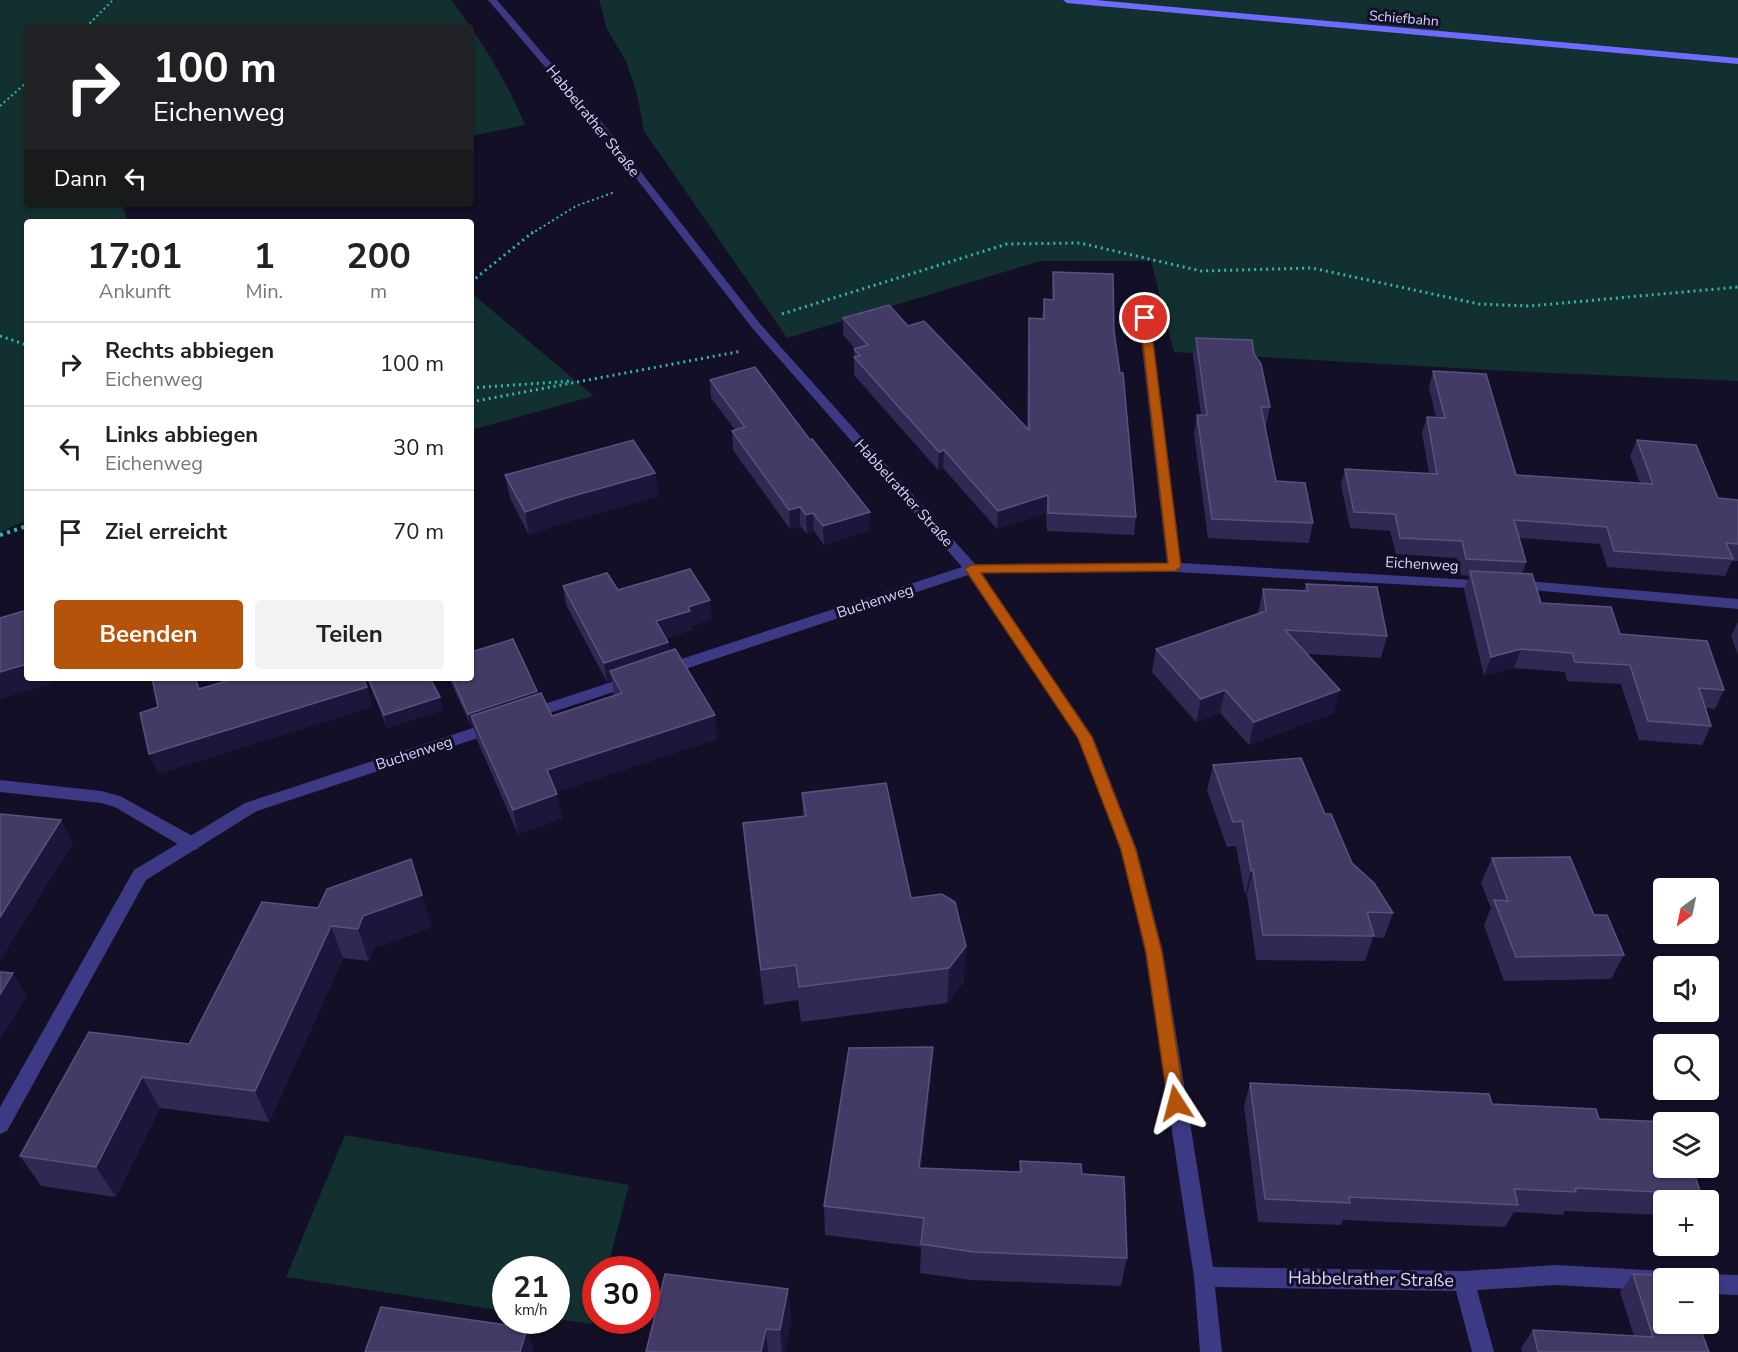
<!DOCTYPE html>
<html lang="de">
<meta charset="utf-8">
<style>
:root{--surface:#fff;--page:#f2f2f2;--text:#222;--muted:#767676;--line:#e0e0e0;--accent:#b45309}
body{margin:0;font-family:"Nunito Sans",sans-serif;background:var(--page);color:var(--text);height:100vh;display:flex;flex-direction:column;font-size:22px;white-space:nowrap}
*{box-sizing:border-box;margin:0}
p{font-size:20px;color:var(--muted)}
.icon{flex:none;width:33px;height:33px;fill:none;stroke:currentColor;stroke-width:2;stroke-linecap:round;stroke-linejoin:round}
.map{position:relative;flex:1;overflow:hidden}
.sheet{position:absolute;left:24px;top:219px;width:450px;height:462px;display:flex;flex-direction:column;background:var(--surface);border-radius:6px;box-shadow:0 2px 4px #0004}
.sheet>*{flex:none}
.hud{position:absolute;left:24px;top:24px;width:450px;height:183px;border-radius:6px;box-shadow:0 2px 4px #0004;background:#202124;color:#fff;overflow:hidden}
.needle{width:39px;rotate:213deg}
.tools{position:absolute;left:1653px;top:878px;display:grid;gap:12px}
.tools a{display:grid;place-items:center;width:66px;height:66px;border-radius:6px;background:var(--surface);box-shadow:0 2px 4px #0004;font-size:30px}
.speed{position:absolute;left:492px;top:1256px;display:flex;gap:12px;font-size:30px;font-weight:700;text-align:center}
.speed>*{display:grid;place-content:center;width:78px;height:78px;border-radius:50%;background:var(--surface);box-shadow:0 2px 4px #0004;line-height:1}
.speed small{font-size:15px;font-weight:400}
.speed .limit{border:9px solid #d22;background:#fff;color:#111}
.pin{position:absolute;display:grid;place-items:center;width:51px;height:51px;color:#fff;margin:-26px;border:3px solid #fff;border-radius:50%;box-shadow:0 2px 6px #0007}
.me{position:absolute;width:66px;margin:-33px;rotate:351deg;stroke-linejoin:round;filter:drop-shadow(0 0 4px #0008)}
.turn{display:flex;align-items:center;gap:21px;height:126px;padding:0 30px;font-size:27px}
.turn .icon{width:78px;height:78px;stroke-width:2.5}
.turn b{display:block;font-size:42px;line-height:51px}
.then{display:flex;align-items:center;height:57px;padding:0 30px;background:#0003;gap:12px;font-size:22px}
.eta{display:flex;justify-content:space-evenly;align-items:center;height:102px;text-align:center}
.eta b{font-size:36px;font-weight:700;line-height:42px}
.action{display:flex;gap:12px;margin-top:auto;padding:12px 30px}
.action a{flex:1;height:69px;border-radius:6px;background:var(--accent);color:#fff;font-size:24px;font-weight:700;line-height:69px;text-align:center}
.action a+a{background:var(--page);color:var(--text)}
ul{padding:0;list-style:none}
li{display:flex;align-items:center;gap:18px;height:84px;padding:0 30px;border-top:2px solid var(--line)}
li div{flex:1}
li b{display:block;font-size:22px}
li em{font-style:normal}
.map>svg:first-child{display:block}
.green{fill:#12302f}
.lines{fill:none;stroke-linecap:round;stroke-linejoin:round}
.path-far2{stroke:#2fb8b0;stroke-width:2;stroke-dasharray:2 3;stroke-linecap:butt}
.path-far1{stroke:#2fb8b0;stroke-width:3;stroke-dasharray:2 4;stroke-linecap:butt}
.path{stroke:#2fb8b0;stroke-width:4;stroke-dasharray:3 4.5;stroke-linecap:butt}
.service{fill:#3d3a85;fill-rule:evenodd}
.minor{fill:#3d3a85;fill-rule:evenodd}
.secondary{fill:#6f6bff;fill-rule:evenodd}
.wall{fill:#312854}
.shaded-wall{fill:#1d163a}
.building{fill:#433a66;stroke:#5a527e;stroke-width:1.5}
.route{fill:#b45309;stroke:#753606;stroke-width:1.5}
.labels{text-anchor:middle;stroke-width:6;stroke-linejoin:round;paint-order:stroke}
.far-street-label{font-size:14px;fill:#d9d4ff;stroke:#130f26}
.street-label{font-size:15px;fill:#d9d4ff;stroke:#130f26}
.near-street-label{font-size:18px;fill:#d9d4ff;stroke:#130f26}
</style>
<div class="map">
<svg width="1738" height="1352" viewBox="0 0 1738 1352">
<rect width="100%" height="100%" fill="#130f26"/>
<g class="green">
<path d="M0,0H113L112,2L115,0H452L453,2C481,40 507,81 525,125L471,136V27H27V204H122L128,222H27V520L0,532Z"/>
<polygon points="599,0 1738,0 1738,381 1508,371 1174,352 1151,261 1040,261 787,338 644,131 637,94 626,61 607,29"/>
<polygon points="471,296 475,296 594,396 471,430"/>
<polygon points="345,1135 629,1185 607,1269 596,1269 595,1311 592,1324 557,1319 556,1269 506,1269 505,1311 286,1277"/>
</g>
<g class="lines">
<g class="path-far2">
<polyline points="86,27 113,0"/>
<polyline points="0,106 27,82"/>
<polyline points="531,234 576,206 615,192"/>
</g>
<g class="path-far1">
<polyline points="471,282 533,232"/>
<polyline points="782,314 1007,244 1080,243 1201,271 1312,268 1479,304 1530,306 1738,287"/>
<polyline points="0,336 27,345"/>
<polyline points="471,388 572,381"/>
<polyline points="471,402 742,351"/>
</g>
<polyline class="path" points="0,535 27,526"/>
<polygon class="service" points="0,780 101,791 120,796 198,839 200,844 198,849 192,850 186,849 115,807 101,803 0,792"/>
<g class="minor">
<polygon points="488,0 497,0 604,125 761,325 975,564 1167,563 1136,296 1142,293 1148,296 1181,563 1490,581 1492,584 1485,589 1175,572 981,573 1093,737 1137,850 1163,952 1213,1267 1464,1271 1556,1265 1664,1271 1671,1274 1673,1278 1664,1278 1664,1291 1556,1285 1477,1290 1494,1352 1472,1352 1456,1291 1215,1287 1222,1352 1200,1352 1194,1277 1145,952 1121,850 1078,738 968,575 670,674 660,674 658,670 660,666 962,567 753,329 598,129"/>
<polygon points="1515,580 1738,599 1738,609 1510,588 1508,585 1510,582"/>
<polygon points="630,676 638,681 635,685 531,719 526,718 523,714 526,710"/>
<polygon points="494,721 499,723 502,727 499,731 257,811 146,880 7,1131 0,1134 0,1107 134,870 245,803"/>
<polygon points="1708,1274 1738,1275 1738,1295 1708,1294 1708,1278 1700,1278"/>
</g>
<polygon class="secondary" points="1063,0 1096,0 1738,58 1738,64 1067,3"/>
</g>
<g class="wall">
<polygon points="1053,272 1114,331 1136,517 1134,535 1047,531 1046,513 997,529 943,468 938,470 854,375 854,349 855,349 843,335 843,318 908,326 1027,428 1028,336 1029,318 1042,319 1044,299 1052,300 1052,289"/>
<polygon points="1196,338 1254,354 1270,407 1266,426 1265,426 1276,481 1313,523 1309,543 1208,538 1194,434 1197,415 1201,415 1193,356"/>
<polygon points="1433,371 1516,475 1640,483 1630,456 1637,440 1718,498 1738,500 1738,561 1732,561 1725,576 1607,567 1600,544 1519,538 1526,562 1522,574 1541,603 1620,634 1724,690 1715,709 1706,708 1711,726 1702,745 1639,740 1621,684 1567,681 1565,672 1514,668 1484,676 1464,590 1469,576 1461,575 1457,558 1396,554 1390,531 1350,528 1341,485 1345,469 1429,473 1422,433 1427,417 1436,417 1429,387"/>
<polygon points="710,380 870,530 824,545 814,531 807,534 800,526 790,529 733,450 732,431 735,430 711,398"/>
<polygon points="655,473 658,496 570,521 529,535 510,498 505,475"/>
<polygon points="1306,584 1387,636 1381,658 1307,654 1334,713 1249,745 1220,713 1196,722 1152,672 1156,649 1258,613 1263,589 1304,591"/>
<polygon points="563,586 618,590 712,619 691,626 692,630 666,638 668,642 669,651 717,739 556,792 562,818 518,834 477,740 473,726 471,726 449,678 471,678 538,694 552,716 614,696 612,680 607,682 566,605"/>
<polygon points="1738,622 1738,655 1731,636"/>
<polygon points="367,678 430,678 443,710 387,728"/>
<polygon points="1213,765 1325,814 1352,863 1393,913 1384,938 1373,937 1365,961 1256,960 1247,895 1245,895 1236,846 1227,847 1207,790"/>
<polygon points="802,793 911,898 964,982 947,1003 801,1022 798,1000 764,1005 746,859 743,823 803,816"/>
<polygon points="1492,858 1594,915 1624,955 1611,979 1504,981 1484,925 1491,908 1481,883"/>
<polygon points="262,902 432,927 374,948 369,961 343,958 269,1122 160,1108 116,1197 41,1186 20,1156 189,1044"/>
<polygon points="931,1077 921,1168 1019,1172 1020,1161 1082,1174 1127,1258 1121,1286 971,1280 920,1273 921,1247 825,1235 824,1206"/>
<polygon points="1250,1083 1492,1104 1599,1119 1701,1194 1697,1200 1664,1200 1664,1215 1565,1211 1563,1215 1514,1212 1505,1227 1343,1220 1341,1225 1258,1222 1244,1106"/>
<polygon points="1633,1274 1709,1352 1522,1352 1521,1348 1533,1330 1634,1336 1620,1292"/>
<polygon points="788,1289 791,1321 785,1352 646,1352"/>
</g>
<g class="shaded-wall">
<polygon points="944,450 943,468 938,470 939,452"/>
<polygon points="655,473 658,496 570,521 529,535 525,512 566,498"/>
<polygon points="1048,495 1046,513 997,529 998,511"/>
<polygon points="800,507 800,526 790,529 789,510"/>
<polygon points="870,512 870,530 824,545 823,526"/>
<polygon points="813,513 814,531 807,534 806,515"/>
<polygon points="710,600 712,619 691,626 692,630 658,640 656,621 688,607"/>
<polygon points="668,642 670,661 610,671 612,680 607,682 604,663"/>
<polygon points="1521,649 1514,668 1484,676 1491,657"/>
<polygon points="27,664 27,678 49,678 50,684 0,699 0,672"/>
<polygon points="367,687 373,707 158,774 149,754"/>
<polygon points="1225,690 1220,713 1196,722 1201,699"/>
<polygon points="1340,690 1334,713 1249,745 1254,722"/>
<polygon points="537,691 540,704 471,716 473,726 471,726 468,714"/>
<polygon points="440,697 443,710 387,728 384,715"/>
<polygon points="715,715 717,739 552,794 547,770"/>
<polygon points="557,794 562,818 518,834 513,810"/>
<polygon points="61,820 73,843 0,961 0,917"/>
<polygon points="1253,870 1247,895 1245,895 1251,871"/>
<polygon points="422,895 432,927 374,948 369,961 358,929 363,916"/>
<polygon points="331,926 343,958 269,1122 255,1091"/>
<polygon points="966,946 964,982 947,1003 949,968"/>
<polygon points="13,973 27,996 0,1040 0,994"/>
<polygon points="933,1047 931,1077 917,1197 919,1168"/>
<polygon points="142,1077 160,1108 116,1197 96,1167"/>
<polygon points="788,1289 791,1321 785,1352 782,1352 780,1330"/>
<polygon points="527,1328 534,1349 533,1352 520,1352"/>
<polygon points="766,1329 768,1352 761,1352"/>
</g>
<g class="building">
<polygon points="1053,272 1113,274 1114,331 1120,373 1123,373 1136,517 1048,513 1048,495 998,511 944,450 939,452 854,357 860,356 854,349 868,345 843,318 889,305 908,326 924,321 1029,430 1029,318 1044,319 1044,299 1054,300"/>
<polygon points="1196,338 1252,340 1254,354 1261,364 1270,407 1261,407 1276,481 1305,483 1313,523 1212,519 1197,415 1207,415"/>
<polygon points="755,367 810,440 812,439 870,512 823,526 813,513 806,515 800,507 789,510 732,431 745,427 710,380"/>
<polygon points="1433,371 1486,374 1516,475 1653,484 1637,440 1696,445 1718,498 1738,500 1738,544 1726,543 1733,559 1614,551 1607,527 1514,520 1526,562 1466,559 1462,541 1400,538 1395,514 1354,512 1345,469 1437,474 1427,417 1445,418"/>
<polygon points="633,440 655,473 566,498 525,512 505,475"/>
<polygon points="690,569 710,600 688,607 690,611 656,621 668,642 604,663 563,586 607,573 618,590"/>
<polygon points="1470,571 1532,574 1541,603 1611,607 1620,634 1707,641 1724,690 1699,688 1711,726 1648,721 1630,665 1575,662 1572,653 1521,649 1491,657"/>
<polygon points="1306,584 1377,587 1387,636 1285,630 1340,690 1254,722 1225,690 1201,699 1156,649 1266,611 1263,589 1308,591"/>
<polygon points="27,610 27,664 0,672 0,618"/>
<polygon points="513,639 537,691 468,714 452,678 471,678 471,652"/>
<polygon points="675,649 715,715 547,770 557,794 513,810 471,716 541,693 552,716 622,693 610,671"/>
<polygon points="152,678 195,678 199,689 237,678 363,678 367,687 149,754 140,713 158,707"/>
<polygon points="368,678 430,678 440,697 384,715"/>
<polygon points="1301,758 1325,814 1331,814 1352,863 1374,883 1393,913 1367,912 1374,936 1263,935 1253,870 1251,871 1242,821 1233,822 1213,765"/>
<polygon points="886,783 911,898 942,894 955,902 966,946 949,968 799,987 796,965 761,970 743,823 806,816 802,793"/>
<polygon points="1,814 61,820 0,917 0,815"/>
<polygon points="1570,857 1594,915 1607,915 1624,955 1516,957 1494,900 1508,901 1492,858"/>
<polygon points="411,859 422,895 363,916 358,929 331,926 255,1091 142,1077 96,1167 20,1156 89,1032 189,1044 262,902 318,908 327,889"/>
<polygon points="0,972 13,973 0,994"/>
<polygon points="933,1047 919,1168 1021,1172 1020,1161 1081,1164 1082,1174 1124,1177 1127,1258 974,1252 921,1244 924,1218 824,1206 849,1048"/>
<polygon points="1250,1083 1489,1094 1492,1104 1596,1109 1599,1119 1669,1122 1664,1122 1664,1167 1692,1167 1701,1194 1575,1188 1576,1192 1514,1189 1518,1205 1349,1197 1350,1203 1265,1199"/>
<polygon points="665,1274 788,1289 780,1330 766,1329 761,1352 646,1352"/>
<polygon points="1633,1274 1682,1277 1682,1278 1664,1278 1664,1323 1698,1323 1709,1352 1538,1352 1533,1330 1653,1337"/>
<polygon points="381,1307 527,1328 520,1352 365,1352"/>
</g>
<polygon class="route" points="1145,315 1150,318 1181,567 1175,571 981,573 1092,737 1136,850 1162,952 1185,1103 1182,1109 1176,1111 1170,1109 1168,1103 1146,952 1121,850 1114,831 1078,738 965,569 971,565 1168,563 1140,318"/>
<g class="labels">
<g class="far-street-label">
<text transform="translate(1404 18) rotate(5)" y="5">Schiefbahn</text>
</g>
<g class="street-label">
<text transform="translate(593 121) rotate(51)" y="5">Habbelrather Straße</text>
<text transform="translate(904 493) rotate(48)" y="5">Habbelrather Straße</text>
<text transform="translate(1422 564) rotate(3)" y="5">Eichenweg</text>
<text transform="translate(875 601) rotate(-18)" y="5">Buchenweg</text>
<text transform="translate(414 753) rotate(-18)" y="5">Buchenweg</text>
</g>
<g class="near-street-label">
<text transform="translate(1371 1279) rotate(1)" y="6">Habbelrather Straße</text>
</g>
</g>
</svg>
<div class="tools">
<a><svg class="needle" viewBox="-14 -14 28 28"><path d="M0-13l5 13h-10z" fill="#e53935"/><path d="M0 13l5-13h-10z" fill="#767676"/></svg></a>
<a><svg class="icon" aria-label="sound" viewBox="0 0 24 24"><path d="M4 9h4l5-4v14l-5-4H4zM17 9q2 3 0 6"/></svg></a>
<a><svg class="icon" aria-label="search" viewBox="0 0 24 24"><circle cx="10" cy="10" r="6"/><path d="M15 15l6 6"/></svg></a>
<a><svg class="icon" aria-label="layers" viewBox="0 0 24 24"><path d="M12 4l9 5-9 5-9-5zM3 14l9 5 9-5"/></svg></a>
<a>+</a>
<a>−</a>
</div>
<div class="speed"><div>21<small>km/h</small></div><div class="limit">30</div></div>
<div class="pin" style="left:1145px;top:318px;background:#d93025"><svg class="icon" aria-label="arrive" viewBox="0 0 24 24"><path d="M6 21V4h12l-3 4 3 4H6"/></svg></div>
<svg class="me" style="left:1176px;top:1103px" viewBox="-20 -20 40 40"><path d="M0-17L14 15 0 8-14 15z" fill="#b45309" stroke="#fff" stroke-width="4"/></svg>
<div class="hud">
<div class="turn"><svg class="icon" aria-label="right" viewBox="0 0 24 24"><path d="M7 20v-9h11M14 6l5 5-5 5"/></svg><div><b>100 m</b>Eichenweg</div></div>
<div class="then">Dann<svg class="icon" aria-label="left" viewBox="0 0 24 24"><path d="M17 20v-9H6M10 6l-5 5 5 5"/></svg></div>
</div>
<section class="sheet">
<div class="eta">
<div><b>17:01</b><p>Ankunft</p></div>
<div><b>1</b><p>Min.</p></div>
<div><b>200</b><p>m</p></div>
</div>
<ul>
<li><svg class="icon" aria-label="right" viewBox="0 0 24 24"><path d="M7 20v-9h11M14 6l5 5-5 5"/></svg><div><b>Rechts abbiegen</b><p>Eichenweg</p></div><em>100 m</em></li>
<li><svg class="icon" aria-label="left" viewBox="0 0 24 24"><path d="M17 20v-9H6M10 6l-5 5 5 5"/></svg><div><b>Links abbiegen</b><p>Eichenweg</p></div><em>30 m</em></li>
<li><svg class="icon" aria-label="arrive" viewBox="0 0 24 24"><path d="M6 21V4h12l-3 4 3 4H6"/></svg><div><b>Ziel erreicht</b></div><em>70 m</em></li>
</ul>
<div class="action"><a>Beenden</a><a>Teilen</a></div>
</section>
</div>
